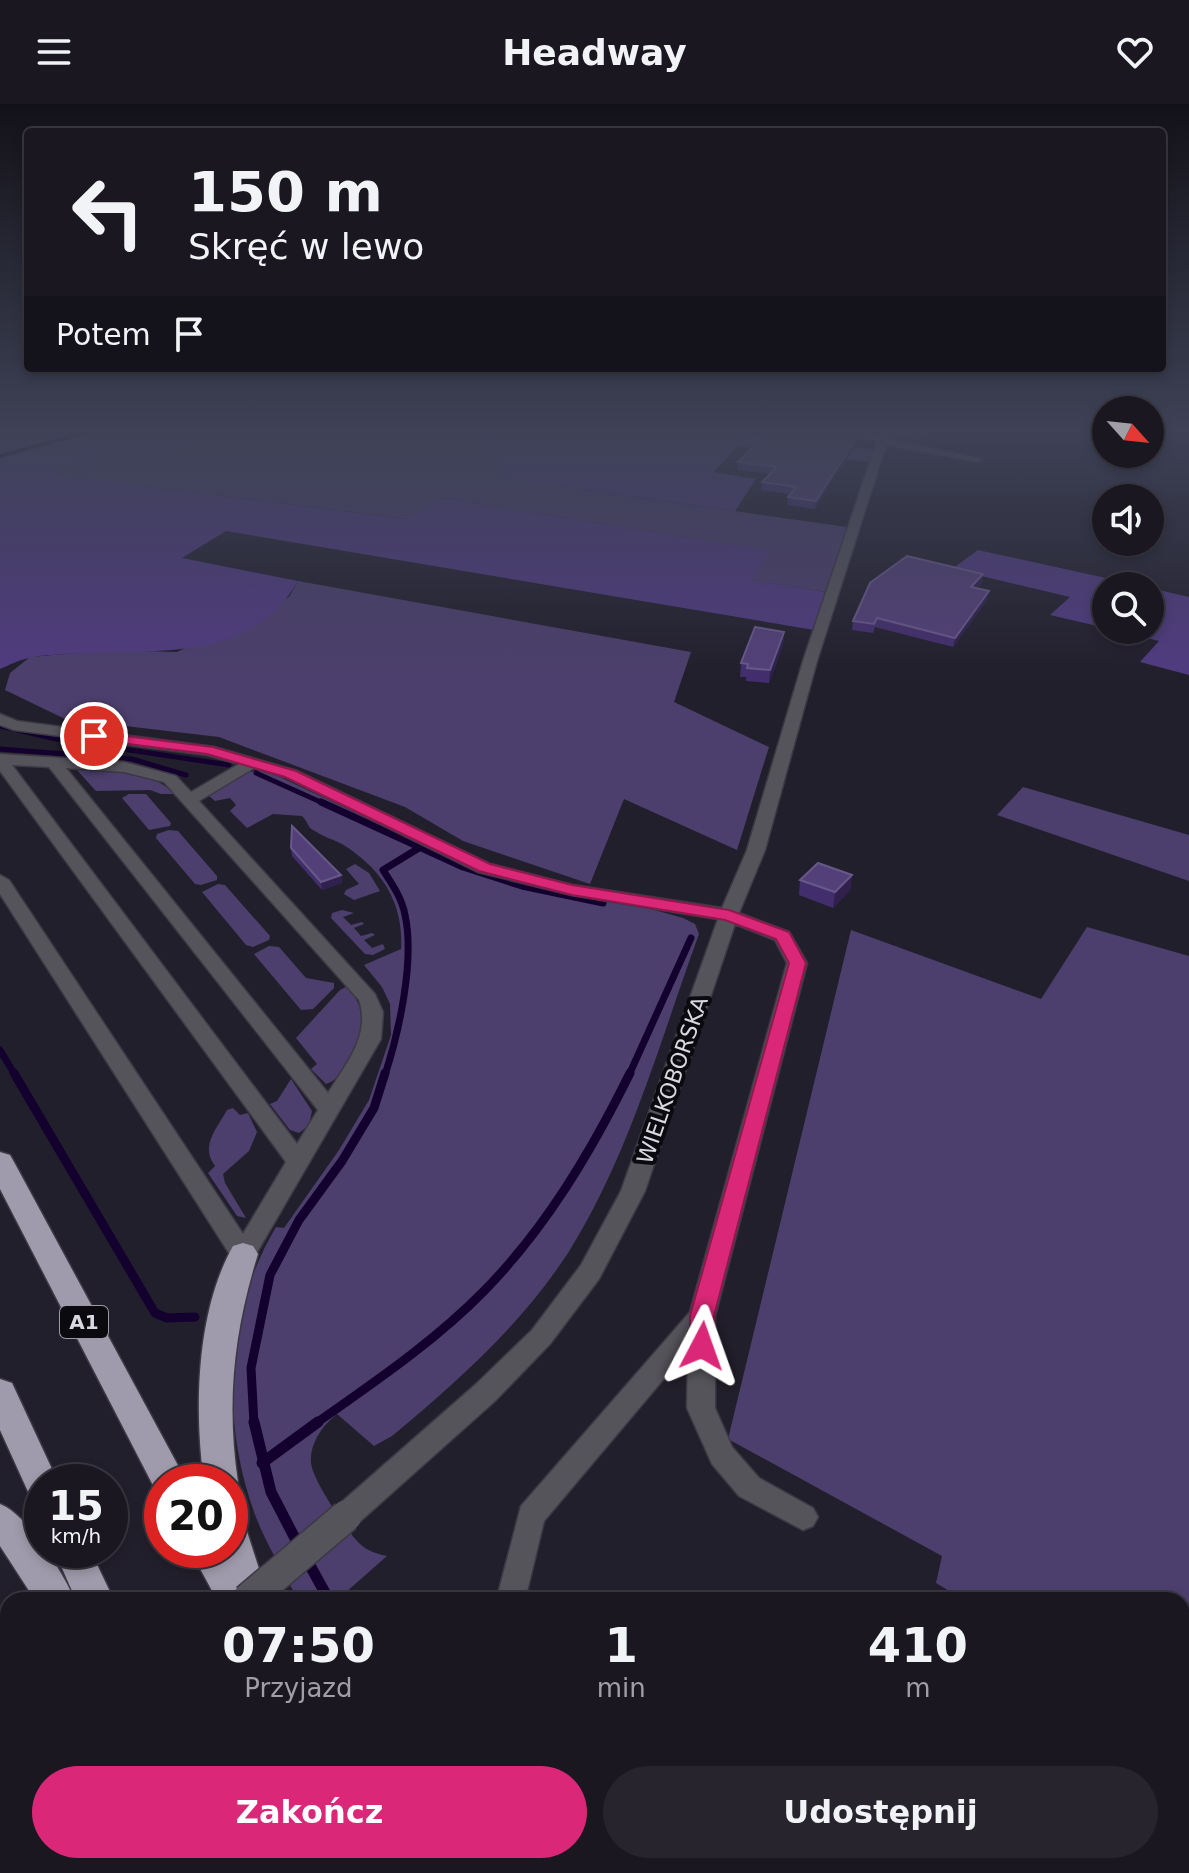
<!DOCTYPE html>
<html lang="pl">
<meta charset="utf-8">
<style>
:root{--surface:#1a1721;--page:#27242e;--text:#f1f3f6;--muted:#9f9fa5;--line:#38363f;--accent:#db2777}
body{margin:0;font-family:"DejaVu Sans",sans-serif;background:var(--page);color:var(--text);height:100vh;display:flex;flex-direction:column;font-size:30px;white-space:nowrap}
*{box-sizing:border-box;margin:0}
p{font-size:26px;color:var(--muted)}
.icon{flex:none;width:44px;height:44px;fill:none;stroke:currentColor;stroke-width:2;stroke-linecap:round;stroke-linejoin:round}
.map{position:relative;flex:1;overflow:hidden}
.drawer{position:absolute;left:0px;top:1488px;width:1190px;height:282px;display:flex;flex-direction:column;background:var(--surface);border-radius:24px 24px 0 0;box-shadow:0 4px 12px #0003,0 0 0 2px var(--line)}
.drawer>*{flex:none}
.banner{position:absolute;left:24px;top:24px;width:1142px;height:244px;border-radius:8px;box-shadow:0 4px 12px #0003,0 0 0 2px var(--line);background:#1a1721;color:var(--text);overflow:hidden}
.needle{width:52px;rotate:117deg}
.tools{position:absolute;left:1092px;top:292px;display:grid;gap:16px}
.tools a{display:grid;place-items:center;width:72px;height:72px;border-radius:50%;background:var(--surface);box-shadow:0 4px 12px #0003,0 0 0 2px var(--line);font-size:40px}
.speed{position:absolute;left:24px;top:1360px;display:flex;gap:16px;font-size:40px;font-weight:700;text-align:center}
.speed>*{display:grid;place-content:center;width:104px;height:104px;border-radius:50%;background:var(--surface);box-shadow:0 4px 12px #0003,0 0 0 2px var(--line);line-height:1}
.speed small{font-size:20px;font-weight:400}
.speed .limit{border:12px solid #d22;background:#fff;color:#111}
.pin{position:absolute;display:grid;place-items:center;width:68px;height:68px;color:#fff;margin:-34px;border:4px solid #fff;border-radius:50%;box-shadow:0 2px 8px #0007}
.me{position:absolute;width:88px;margin:-44px;rotate:4deg;stroke-linejoin:round;filter:drop-shadow(0 0 6px #0008)}
.turn{display:flex;align-items:center;gap:28px;height:168px;padding:0 32px;font-size:36px}
.turn .icon{width:104px;height:104px;stroke-width:2.5}
.turn b{display:block;font-size:56px;line-height:68px}
.then{display:flex;align-items:center;height:76px;padding:0 32px;background:#0003;gap:16px;font-size:30px}
.eta{display:flex;justify-content:space-evenly;align-items:center;height:136px;text-align:center}
.eta b{font-size:48px;font-weight:700;line-height:56px}
.action{display:flex;gap:16px;margin-top:auto;padding:16px 32px}
.action a{flex:1;height:92px;border-radius:48px;background:var(--accent);color:#fff;font-size:32px;font-weight:700;line-height:92px;text-align:center}
.action a+a{background:var(--page);color:var(--text)}
header{display:flex;justify-content:space-between;align-items:center;height:104px;padding:0 32px;background:var(--surface);font-size:36px;font-weight:700}
.map>svg:first-child{display:block}
.green{fill:#4c3f6d}
.forest{fill:#503b80}
.lines{fill:none;stroke-linecap:round;stroke-linejoin:round}
.stream-far4{stroke:#13002f;stroke-width:4}
.stream-far3{stroke:#13002f;stroke-width:5}
.stream-far2{stroke:#13002f;stroke-width:7}
.stream-far1{stroke:#13002f;stroke-width:9}
.stream{stroke:#13002f;stroke-width:11}
.minor-casing{stroke:#3c3945;stroke-width:3}
.highway-casing{stroke:#3c3945;stroke-width:3}
.minor{fill:#56545b;fill-rule:evenodd}
.highway{fill:#9f9bac;fill-rule:evenodd}
.minor-bridge-casing{stroke:#3c3945;stroke-width:34;stroke-linecap:butt}
.minor-bridge{stroke:#56545b;stroke-width:31}
.wall{fill:#432e6d}
.shaded-wall{fill:#2f204e}
.building{fill:#534079;stroke:#68588a;stroke-width:2}
.route{fill:#db2777;stroke:#8e194d;stroke-width:2}
.labels{text-anchor:middle;stroke-width:8;stroke-linejoin:round;paint-order:stroke}
.shield{fill:#0b0a0f;stroke:#9b9aa2;stroke-width:2}
.shield-label{font-size:20px;font-weight:bold;fill:#d9d8e1}
.street-label{font-size:22px;fill:#d9d8e1;stroke:#0b0a0f}
</style>
<header><svg class="icon" aria-label="menu" viewBox="0 0 24 24"><path d="M4 6h16M4 12h16M4 18h16"/></svg>Headway<svg class="icon" aria-label="heart" viewBox="0 0 24 24"><path d="M12 20l-8-8c-3-5 5-10 8-4 3-6 11-1 8 4z"/></svg></header>
<div class="map">
<svg width="1189" height="1769" viewBox="0 0 1189 1769">
<rect width="100%" height="100%" fill="#221f2c"/>
<g class="green">
<polygon points="281,325 475,325 498,356 501,371 515,376 847,423 825,488 750,476 769,447 444,394 408,415 69,373 55,368 63,362 101,354"/>
<polygon points="298,477 691,548 674,598 769,643 737,746 624,695 590,780 463,737 405,703 219,633 65,615 5,586 10,569 30,553 110,546 177,548 289,493"/>
<path d="M76,665C110,664 150,666 175,690H161L150,686L96,687Z"/>
<path d="M265,666L424,741L683,814L695,820L699,830C660,937 629,1052 568,1149C521,1221 457,1278 392,1332L374,1342L337,1310C322,1322 310,1339 311,1358C311,1374 347,1427 359,1439C367,1447 377,1450 387,1452L337,1496H298C283,1467 265,1438 254,1408C221,1316 225,1208 276,1123L284,1124L339,1046L369,996L391,931L390,900L382,883L364,861L401,845C404,798 381,764 342,740C332,735 322,732 313,726C307,723 308,717 302,712L273,710L247,724L230,707L236,701L230,694L215,697L209,692L249,668Z"/>
<polygon points="1023,683 1189,731 1189,777 997,711"/>
<polygon points="129,690 146,690 171,719 170,722 149,726 122,694"/>
<polygon points="169,726 178,727 217,772 217,776 201,781 195,780 156,734 157,730"/>
<polygon points="355,760 369,769 380,787 354,796 344,790 346,786 359,780 346,765"/>
<polygon points="218,780 225,781 270,832 269,836 253,843 246,841 202,788"/>
<polygon points="342,806 354,809 343,813 351,821 362,818 364,820 354,824 361,832 372,829 375,831 364,836 372,844 383,840 385,845 373,851 365,850 331,814 332,809"/>
<polygon points="1087,823 1189,852 1189,1632 1182,1628 1182,1496 964,1496 936,1479 942,1452 728,1335 851,826 1041,895"/>
<polygon points="269,842 279,843 306,874 334,879 334,884 313,905 301,906 254,850"/>
<path d="M348,882C369,909 363,931 347,958C341,968 337,977 326,980L311,965L317,960L296,934L340,886Z"/>
<polygon points="291,975 312,1007 309,1021 299,1029 290,1026 270,1000 277,997"/>
<path d="M233,1004L240,1011L248,1009L257,1028L249,1047L223,1070L225,1079L246,1114L237,1112L208,1069L215,1062C200,1042 216,1026 227,1006Z"/>
</g>
<g class="forest">
<path d="M0,325H51L80,331L97,325H281L101,354L63,362L56,368L69,373L407,415L444,394L770,447L751,476L825,488L814,526L226,427L182,454L298,477C248,563 148,543 65,550C53,551 40,551 29,554C19,556 9,561 0,565Z"/>
<polygon points="718,325 879,346 875,359 738,342 714,368 756,375 735,407 515,376 501,371 498,356 475,326"/>
<polygon points="978,446 1142,482 1106,482 1106,524 1050,511 1070,493 952,465"/>
<polygon points="1150,484 1189,493 1189,571 1140,558 1159,537 1114,526 1150,526"/>
</g>
<g class="lines">
<polyline class="stream-far4" points="0,352 97,325"/>
<g class="stream-far3">
<polyline points="0,622 56,635 229,661"/>
<polyline points="0,645 132,655 186,671"/>
<polyline points="256,669 325,700"/>
</g>
<g class="stream-far2">
<polyline points="321,698 463,763 522,782 603,799"/>
<polyline points="0,946 15,971"/>
<path d="M385,971C399,928 415,856 405,811C402,794 392,780 383,766L419,744"/>
<polyline points="629,971 691,834"/>
</g>
<g class="stream-far1">
<polyline points="14,969 155,1209 167,1214 195,1213"/>
<polyline points="254,1320 251,1264 270,1171 299,1116 342,1057 374,1004 385,969"/>
<path d="M315,1320C373,1279 434,1238 484,1187C545,1125 591,1048 630,969"/>
</g>
<g class="stream">
<polyline points="254,1318 271,1388 299,1442"/>
<polyline points="262,1359 318,1318"/>
<polyline points="307,1456 329,1496"/>
<polyline points="488,1762 492,1769"/>
</g>
<g class="minor-casing">
<g id="minor">
<path d="M813,325H841L879,331L881,325H891L888,335L983,355L978,358L886,341L817,557L765,746L739,809L789,828L807,859L715,1212V1304L732,1343L759,1374L813,1404L818,1413L813,1422L803,1426L739,1392L712,1360L687,1304L688,1246L544,1417L525,1496H503L499,1486L521,1402L690,1208L787,859L775,836L735,820L645,1087L599,1175L550,1240L495,1297L356,1421L346,1425L336,1421L331,1412L336,1403L475,1281L532,1226L581,1161L621,1087L718,815L572,791L478,768L285,673L254,664L199,697L375,890L383,908L381,935L252,1157L243,1159L234,1157L0,790V771L9,776L243,1130L286,1058L0,667V650L124,658L176,672L191,688L239,660L207,651L14,626L0,621V610L17,617L214,643L297,667L490,760L572,781L722,804L747,746L803,557L877,337ZM12,661L49,663L318,1006L297,1040ZM66,664L124,668L164,678L359,896C371,931 346,960 328,989Z"/>
<polygon points="8,1681 8,1719 0,1722 0,1684"/>
</g>
</g>
<g class="highway-casing">
<g id="highway">
<polygon points="0,1048 10,1051 14,1058 181,1367 186,1378 162,1378 162,1391 157,1389 0,1085"/>
<path d="M243,1139L253,1142L258,1150C234,1227 226,1298 238,1378L230,1390V1378H204C194,1305 196,1208 233,1142Z"/>
<polygon points="0,1275 12,1279 58,1378 42,1378 42,1396 30,1392 0,1326"/>
<path d="M0,1400C27,1410 63,1469 75,1496H35L0,1442Z"/>
<polygon points="230,1410 243,1415 269,1496 217,1496 190,1446 230,1446"/>
<polygon points="54,1446 90,1446 114,1496 76,1496"/>
<polygon points="204,1762 248,1762 250,1769 207,1769"/>
<polygon points="374,1762 418,1762 420,1769 377,1769"/>
</g>
</g>
<use href="#minor" class="minor"/>
<use href="#highway" class="highway"/>
<g class="minor-bridge-casing">
<polyline id="minor-bridge" points="247,1496 346,1412"/>
</g>
<use href="#minor-bridge" class="minor-bridge"/>
</g>
<g class="wall">
<polygon points="739,326 837,326 859,330 858,337 815,405 787,401 788,393 790,390 761,386 762,378 771,370 738,366 738,358 766,329"/>
<polygon points="938,326 919,337 897,332 898,327"/>
<polygon points="983,470 982,479 977,484 987,496 953,543 875,523 873,529 852,526 853,517"/>
<polygon points="784,528 783,541 769,579 746,577 746,573 740,573 741,559"/>
<polygon points="291,744 341,771 342,779 322,786 292,752"/>
<polygon points="852,771 850,786 833,804 799,791 800,776"/>
</g>
<g class="shaded-wall">
<polygon points="930,326 938,326 919,337 920,332"/>
<polygon points="859,330 858,337 815,405 816,397"/>
<polygon points="983,470 982,479 970,492 971,483"/>
<polygon points="989,487 987,496 953,543 955,534"/>
<polygon points="784,528 783,541 769,579 770,566"/>
<polygon points="341,771 342,779 322,786 321,778"/>
<polygon points="852,771 850,786 833,804 835,788"/>
</g>
<g class="building">
<polygon points="769,326 837,326 859,330 816,397 788,393 796,383 762,378 777,363 738,358"/>
<polygon points="899,326 930,326 920,332 898,327"/>
<polygon points="907,452 983,470 971,483 989,487 955,534 877,514 874,520 853,517 870,479"/>
<polygon points="755,523 784,528 770,566 747,564 748,560 741,559"/>
<polygon points="292,722 341,771 321,778 291,744"/>
<polygon points="818,759 852,771 835,788 800,776"/>
</g>
<linearGradient id="sky" x2="0" y2="1"><stop stop-color="#131118"/><stop offset="0.57" stop-color="#3e4256"/><stop offset="1" stop-color="#3e4256" stop-opacity="0"/></linearGradient>
<rect width="1189" height="573" fill="url(#sky)"/>
<polygon class="route" points="94,628 213,643 296,667 490,760 572,781 729,806 789,828 806,859 714,1212 714,1242 710,1249 702,1252 693,1249 690,1242 690,1212 789,859 776,835 725,816 572,791 479,767 285,673 207,650 89,635 89,629"/>
<g class="labels">
<rect class="shield" x="60" y="1202" width="48" height="32" rx="6"/>
<g class="shield-label">
<text x="84" y="1225">A1</text>
</g>
<g class="street-label">
<text transform="translate(672 976) rotate(-71)" y="8">WIELKOBORSKA</text>
</g>
</g>
</svg>
<div class="tools">
<a><svg class="needle" viewBox="-14 -14 28 28"><path d="M0-13l5 13h-10z" fill="#e53935"/><path d="M0 13l5-13h-10z" fill="#9f9fa5"/></svg></a>
<a><svg class="icon" aria-label="sound" viewBox="0 0 24 24"><path d="M4 9h4l5-4v14l-5-4H4zM17 9q2 3 0 6"/></svg></a>
<a><svg class="icon" aria-label="search" viewBox="0 0 24 24"><circle cx="10" cy="10" r="6"/><path d="M15 15l6 6"/></svg></a>
</div>
<div class="speed"><div>15<small>km/h</small></div><div class="limit">20</div></div>
<div class="pin" style="left:94px;top:632px;background:#d93025"><svg class="icon" aria-label="arrive" viewBox="0 0 24 24"><path d="M6 21V4h12l-3 4 3 4H6"/></svg></div>
<svg class="me" style="left:702px;top:1242px" viewBox="-20 -20 40 40"><path d="M0-17L14 15 0 8-14 15z" fill="#db2777" stroke="#fff" stroke-width="4"/></svg>
<div class="banner">
<div class="turn"><svg class="icon" aria-label="left" viewBox="0 0 24 24"><path d="M17 20v-9H6M10 6l-5 5 5 5"/></svg><div><b>150 m</b>Skręć w lewo</div></div>
<div class="then">Potem<svg class="icon" aria-label="arrive" viewBox="0 0 24 24"><path d="M6 21V4h12l-3 4 3 4H6"/></svg></div>
</div>
<section class="drawer">
<div class="eta">
<div><b>07:50</b><p>Przyjazd</p></div>
<div><b>1</b><p>min</p></div>
<div><b>410</b><p>m</p></div>
</div>
<div class="action"><a>Zakończ</a><a>Udostępnij</a></div>
</section>
</div>
